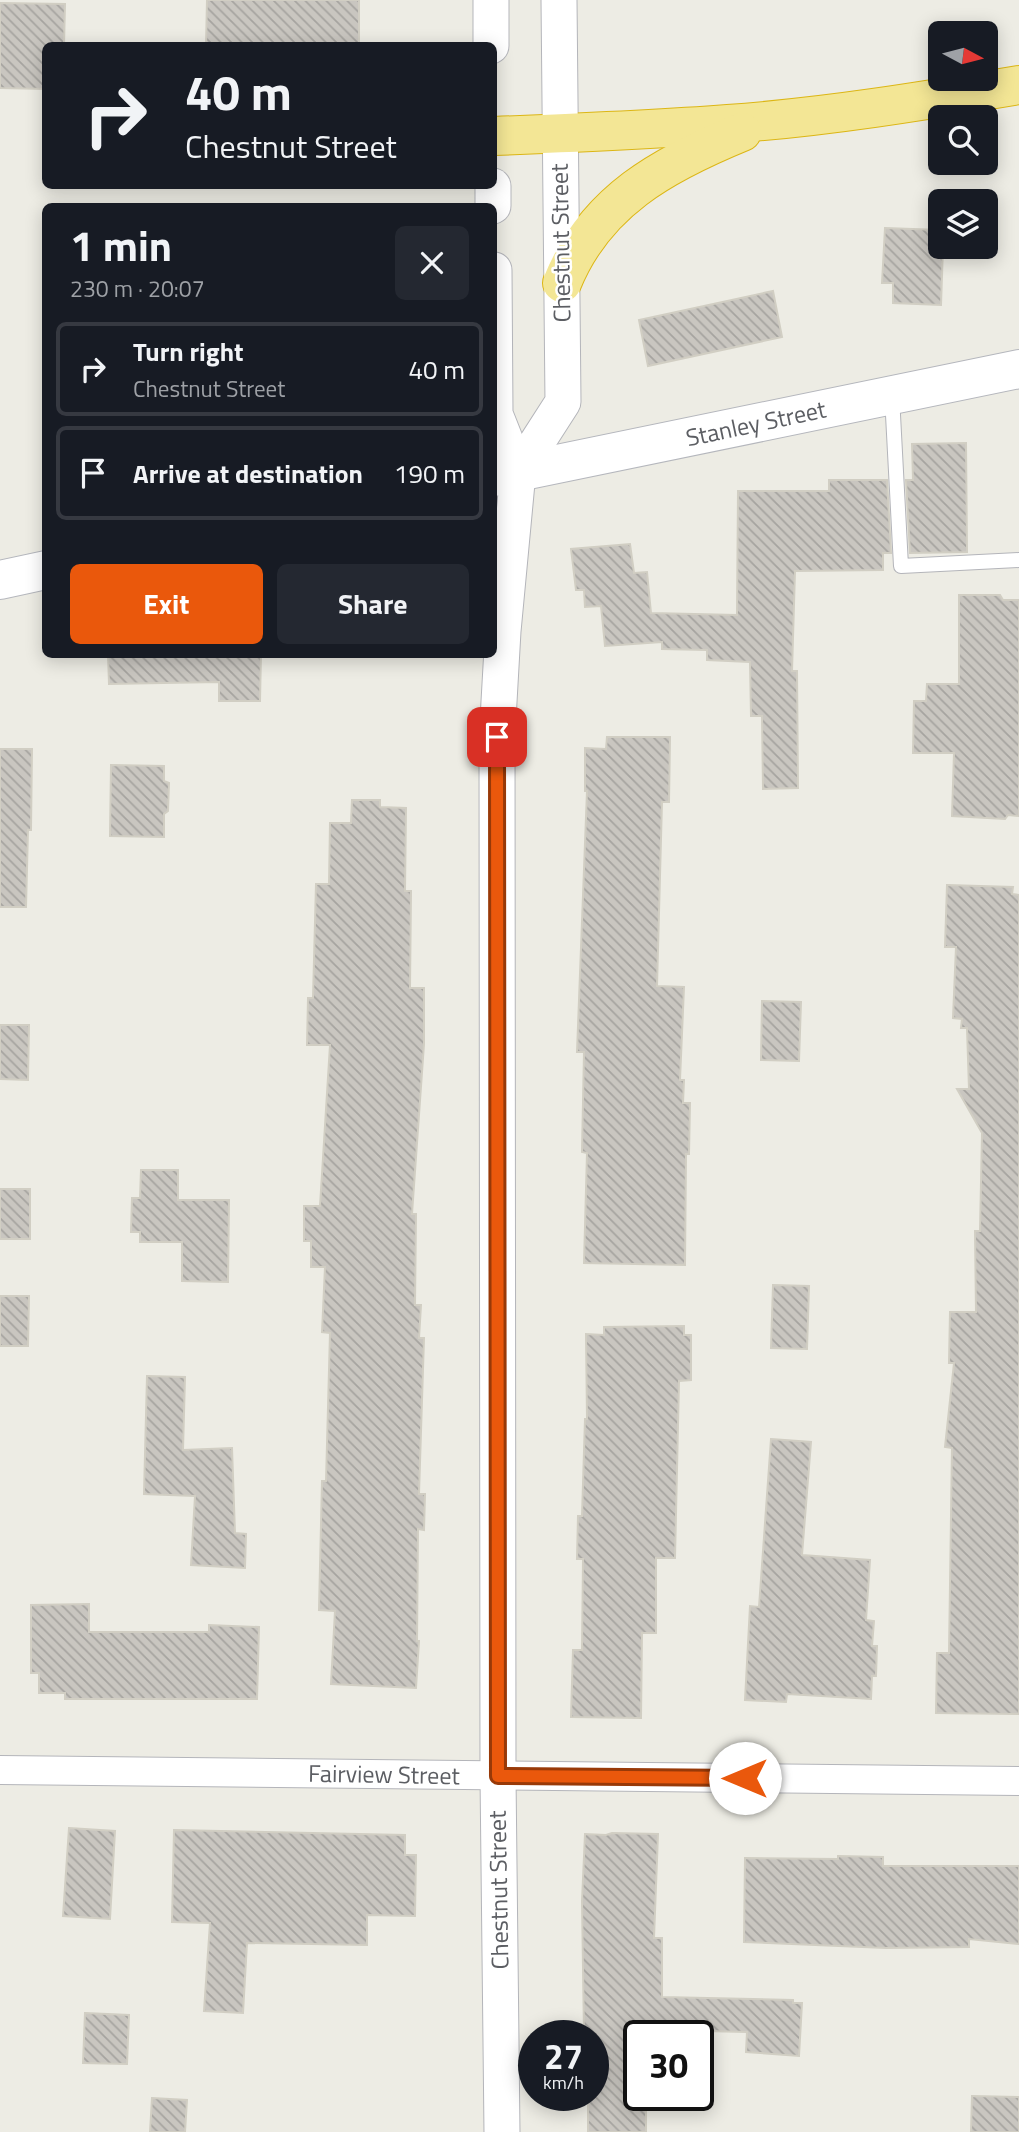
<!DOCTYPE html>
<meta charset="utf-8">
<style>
:root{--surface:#171b24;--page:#242831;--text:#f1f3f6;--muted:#9ea1a6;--line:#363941;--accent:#ea580c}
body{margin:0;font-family:"Titillium Web",sans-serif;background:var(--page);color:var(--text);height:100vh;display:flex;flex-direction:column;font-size:26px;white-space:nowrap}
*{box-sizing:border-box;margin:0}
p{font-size:23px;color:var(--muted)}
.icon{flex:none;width:38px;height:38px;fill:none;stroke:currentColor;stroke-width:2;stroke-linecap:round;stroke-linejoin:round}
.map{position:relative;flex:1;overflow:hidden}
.drawer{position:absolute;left:42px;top:203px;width:455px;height:455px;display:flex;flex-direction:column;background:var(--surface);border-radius:10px;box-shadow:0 4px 18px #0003}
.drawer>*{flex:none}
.guide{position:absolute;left:42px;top:42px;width:455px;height:147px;border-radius:10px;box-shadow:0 4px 18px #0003;background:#171b24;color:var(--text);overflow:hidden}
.needle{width:46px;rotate:97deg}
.fabs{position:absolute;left:928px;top:21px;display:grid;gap:14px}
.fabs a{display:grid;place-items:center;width:70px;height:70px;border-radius:10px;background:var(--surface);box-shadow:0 4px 18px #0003;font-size:35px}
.speed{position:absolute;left:518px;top:2020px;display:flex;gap:14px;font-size:35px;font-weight:700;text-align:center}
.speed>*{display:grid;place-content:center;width:91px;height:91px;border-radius:50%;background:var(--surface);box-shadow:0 4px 18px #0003;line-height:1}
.speed small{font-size:18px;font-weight:400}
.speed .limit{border:4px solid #111;border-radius:10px;background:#fff;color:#111}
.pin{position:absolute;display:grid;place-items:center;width:60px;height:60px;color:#fff;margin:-30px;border-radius:14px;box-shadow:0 4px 10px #0006}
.me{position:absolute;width:77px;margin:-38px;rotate:270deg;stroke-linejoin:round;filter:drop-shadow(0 0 5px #0008)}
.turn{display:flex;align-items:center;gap:24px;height:147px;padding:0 28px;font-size:32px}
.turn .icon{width:91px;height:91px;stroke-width:2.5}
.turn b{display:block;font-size:49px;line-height:60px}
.round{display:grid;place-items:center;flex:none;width:74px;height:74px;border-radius:10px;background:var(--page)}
.summary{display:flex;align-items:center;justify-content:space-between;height:119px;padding:0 28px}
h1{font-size:42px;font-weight:700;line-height:52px}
.button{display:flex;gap:14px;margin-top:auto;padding:14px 28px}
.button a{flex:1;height:80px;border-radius:10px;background:var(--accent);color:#fff;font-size:28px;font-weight:700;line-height:80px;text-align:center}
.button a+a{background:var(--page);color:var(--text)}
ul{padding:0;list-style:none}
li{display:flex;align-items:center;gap:21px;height:94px;margin:0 14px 10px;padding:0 14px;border:4px solid var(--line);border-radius:10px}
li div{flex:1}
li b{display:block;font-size:26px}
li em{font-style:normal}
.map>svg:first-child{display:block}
.building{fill:url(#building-back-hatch);stroke:#d1cec3;stroke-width:2}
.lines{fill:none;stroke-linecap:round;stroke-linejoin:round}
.service-casing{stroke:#b4b5ba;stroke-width:16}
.minor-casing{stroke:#b4b5ba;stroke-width:30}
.tertiary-casing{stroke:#b4b5ba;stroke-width:37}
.secondary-casing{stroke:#b5b7bd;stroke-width:40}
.motorway-casing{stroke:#dcb615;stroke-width:40}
.service{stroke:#fff;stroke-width:14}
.minor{stroke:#fff;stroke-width:28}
.tertiary{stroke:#fff;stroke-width:35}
.secondary{stroke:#fff;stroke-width:38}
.motorway{stroke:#f3e695;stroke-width:38}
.route-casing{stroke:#983908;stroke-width:18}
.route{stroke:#ea580c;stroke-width:12}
.labels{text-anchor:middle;stroke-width:5;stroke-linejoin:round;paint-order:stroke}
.street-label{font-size:24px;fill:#5c5e63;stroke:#fff}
</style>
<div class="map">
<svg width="1019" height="2132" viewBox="0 0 1019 2132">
<defs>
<pattern id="building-back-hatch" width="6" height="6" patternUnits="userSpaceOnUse" patternTransform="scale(1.75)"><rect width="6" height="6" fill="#c9c6c0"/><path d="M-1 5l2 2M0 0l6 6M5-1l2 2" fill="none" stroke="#a6a4a0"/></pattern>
</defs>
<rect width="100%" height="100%" fill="#edece4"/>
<g class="building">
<polygon points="207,0 359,0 359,46 206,46"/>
<polygon points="0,3 65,4 64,46 46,46 46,89 0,88"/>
<polygon points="885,228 940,230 940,247 943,247 941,305 893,303 893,283 882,283"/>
<polygon points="773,291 782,337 648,366 639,320"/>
<polygon points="966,443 967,552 910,553 906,480 913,480 912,444"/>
<polygon points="829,480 887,480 891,553 883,553 883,570 795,571 792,671 797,671 798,788 763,789 762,716 751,716 750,662 707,660 707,650 662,649 662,642 605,646 601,606 585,607 584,590 576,590 571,549 630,544 634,573 647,572 651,613 737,615 738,491 829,491"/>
<polygon points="959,595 1000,595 1003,600 1019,600 1019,816 1008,815 1005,819 952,816 954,753 913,753 914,701 926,701 927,684 959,684"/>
<polygon points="108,654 261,654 260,701 219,701 219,682 109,684"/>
<polygon points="607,737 670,737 669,802 662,802 657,986 684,987 680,1080 684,1080 683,1103 690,1103 689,1154 686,1154 685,1265 584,1263 587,1153 582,1152 584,1052 577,1052 587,791 585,791 585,748 606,749"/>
<polygon points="0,749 32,749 31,830 28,830 26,907 0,907"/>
<polygon points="111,765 164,766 164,781 169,783 168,811 164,814 164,837 110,836"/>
<polygon points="352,800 380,800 380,807 406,808 405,891 411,891 410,988 424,988 424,1044 412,1214 416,1214 415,1305 421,1305 419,1338 424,1338 419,1494 425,1494 424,1530 418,1529 417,1641 419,1641 416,1688 331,1684 335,1611 319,1610 322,1481 326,1481 330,1333 322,1332 325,1267 311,1267 311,1241 304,1241 304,1206 320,1206 330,1045 307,1045 308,998 313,998 316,884 329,884 330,823 351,823"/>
<polygon points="947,885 1013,887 1012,894 1019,895 1019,1714 936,1713 937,1653 949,1653 952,1448 945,1447 954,1363 949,1363 950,1312 976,1312 975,1231 980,1231 982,1133 957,1089 969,1089 967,1028 961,1028 962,1019 953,1018 956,947 945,947"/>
<polygon points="762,1001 801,1002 799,1061 761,1060"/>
<polygon points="0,1025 29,1025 28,1080 0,1079"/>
<polygon points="141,1170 178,1170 178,1200 229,1200 228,1282 182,1281 182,1242 140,1242 140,1232 131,1232 132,1198 140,1198"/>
<rect x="0" y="1189" width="30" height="50"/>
<polygon points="773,1285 809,1286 807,1349 771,1348"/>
<polygon points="0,1296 29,1296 28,1346 0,1346"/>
<polygon points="684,1326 684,1335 691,1335 691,1380 679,1381 675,1558 656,1558 656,1633 642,1633 641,1718 571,1717 573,1650 582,1650 583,1559 577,1559 578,1516 582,1516 585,1419 587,1419 586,1334 604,1335 604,1327"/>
<polygon points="147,1376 185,1377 183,1450 232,1448 235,1533 246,1534 245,1568 191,1565 195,1496 144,1494"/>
<polygon points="771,1439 811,1442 802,1555 870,1560 866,1620 874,1621 872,1646 877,1646 876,1676 872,1676 871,1699 787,1694 786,1702 745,1700 750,1606 759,1607"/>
<polygon points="89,1604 89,1632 209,1632 209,1625 259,1627 257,1699 65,1699 65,1693 39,1693 39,1673 31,1673 31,1605"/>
<polygon points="69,1828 115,1831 110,1919 63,1916"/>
<polygon points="174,1830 405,1835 405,1855 416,1855 415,1916 367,1915 367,1945 247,1943 243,2013 204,2011 210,1923 172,1922"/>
<polygon points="612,1833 658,1834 654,1938 662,1938 662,1997 793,2000 793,2003 802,2003 799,2056 746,2052 747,2032 659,2030 659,2035 639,2035 639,2095 646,2095 646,2132 588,2132 588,2095 593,2095 593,2035 584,2035 582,1901 585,1834 606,1835"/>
<polygon points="838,1856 883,1857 883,1866 1019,1866 1019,1944 969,1939 969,1947 886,1948 744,1942 745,1858 838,1859"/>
<polygon points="85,2013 129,2015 127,2064 83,2063"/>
<polygon points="972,2096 1019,2097 1019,2132 971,2132"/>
<polygon points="152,2098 187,2100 185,2132 150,2132"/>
</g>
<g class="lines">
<g class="service-casing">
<polyline id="service" points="892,396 901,566 1019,560"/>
</g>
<g class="minor-casing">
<polyline id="minor" points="0,1770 1019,1781"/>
</g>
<g class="tertiary-casing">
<g id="tertiary">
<polyline points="491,0 491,46"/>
<polyline points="493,186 493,206"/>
<polyline points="494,270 495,414 518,472 503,631 497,737 498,1776 502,2132"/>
<polyline points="518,472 563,402 559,0"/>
</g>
</g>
<g class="secondary-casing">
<g id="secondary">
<polyline points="494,477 1019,369"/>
<polyline points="0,580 46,570"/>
</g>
</g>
<g class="motorway-casing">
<g id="motorway">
<path d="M494,136C572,133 650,130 728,124C826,117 923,101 1019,85"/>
<path d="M562,283C595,201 664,164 742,132"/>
</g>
</g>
<use href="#service" class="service"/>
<use href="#minor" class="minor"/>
<use href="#tertiary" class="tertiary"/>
<use href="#secondary" class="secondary"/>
<use href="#motorway" class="motorway"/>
</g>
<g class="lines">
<g class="route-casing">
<polyline id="route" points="497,737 498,1776 745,1778"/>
</g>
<use href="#route" class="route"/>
</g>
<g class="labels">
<g class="street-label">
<text transform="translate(561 243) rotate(-91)" y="8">Chestnut Street</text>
<text transform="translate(756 424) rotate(-12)" y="8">Stanley Street</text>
<text transform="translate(384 1775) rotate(1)" y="8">Fairview Street</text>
<text transform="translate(499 1890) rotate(-91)" y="8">Chestnut Street</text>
</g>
</g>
</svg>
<div class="fabs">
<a><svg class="needle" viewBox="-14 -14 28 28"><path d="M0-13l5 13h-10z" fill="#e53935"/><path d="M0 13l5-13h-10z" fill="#9ea1a6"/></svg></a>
<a><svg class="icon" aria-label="search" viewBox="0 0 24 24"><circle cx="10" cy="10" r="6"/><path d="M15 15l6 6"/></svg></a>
<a><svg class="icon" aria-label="layers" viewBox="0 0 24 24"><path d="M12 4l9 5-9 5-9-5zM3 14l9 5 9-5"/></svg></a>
</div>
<div class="speed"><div>27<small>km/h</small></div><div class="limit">30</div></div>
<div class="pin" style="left:497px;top:737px;background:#d93025"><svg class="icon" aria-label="arrive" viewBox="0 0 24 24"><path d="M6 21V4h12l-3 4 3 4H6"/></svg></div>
<svg class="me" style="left:745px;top:1778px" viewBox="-20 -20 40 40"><circle r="19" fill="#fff"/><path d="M0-13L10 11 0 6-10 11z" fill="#ea580c"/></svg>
<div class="guide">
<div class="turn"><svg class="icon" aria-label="right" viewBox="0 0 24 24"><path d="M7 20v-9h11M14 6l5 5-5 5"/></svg><div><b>40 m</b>Chestnut Street</div></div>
</div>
<section class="drawer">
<div class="summary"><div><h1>1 min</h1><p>230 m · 20:07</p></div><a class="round"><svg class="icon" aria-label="close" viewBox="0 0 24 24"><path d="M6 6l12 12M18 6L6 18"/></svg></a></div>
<ul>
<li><svg class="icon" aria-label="right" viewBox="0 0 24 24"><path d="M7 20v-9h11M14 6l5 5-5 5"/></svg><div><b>Turn right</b><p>Chestnut Street</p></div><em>40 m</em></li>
<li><svg class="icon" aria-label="arrive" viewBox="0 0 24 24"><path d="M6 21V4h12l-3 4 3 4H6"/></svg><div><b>Arrive at destination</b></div><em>190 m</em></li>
</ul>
<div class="button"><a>Exit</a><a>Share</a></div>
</section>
</div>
